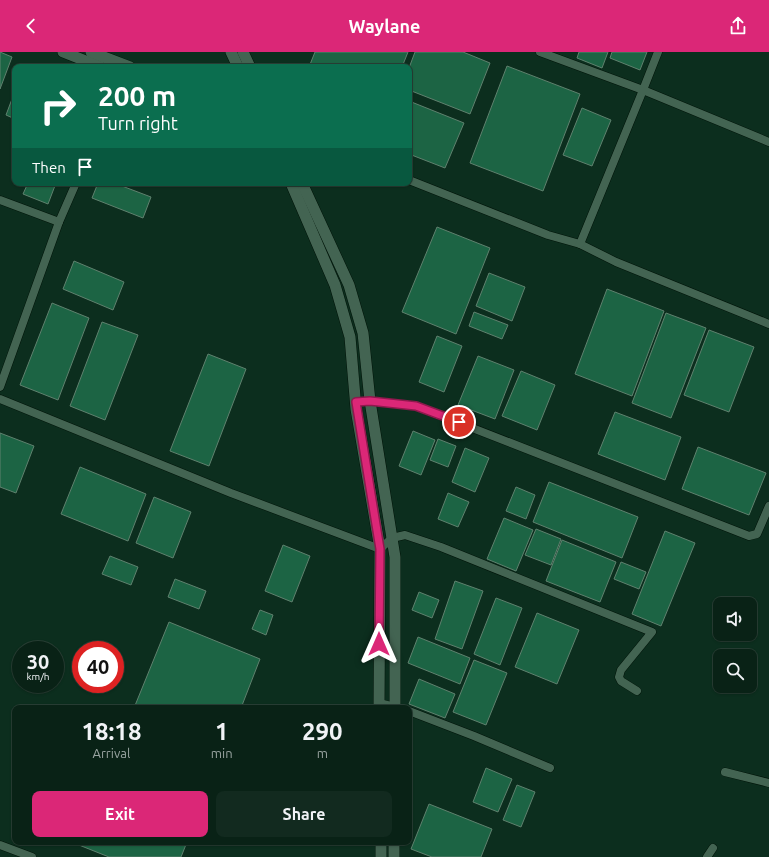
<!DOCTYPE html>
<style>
:root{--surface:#092216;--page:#122a1f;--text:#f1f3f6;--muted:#99a4a1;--line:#293f35;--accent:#db2777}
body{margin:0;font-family:Ubuntu,sans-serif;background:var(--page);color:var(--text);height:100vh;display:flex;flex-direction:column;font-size:15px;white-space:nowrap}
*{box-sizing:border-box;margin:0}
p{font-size:13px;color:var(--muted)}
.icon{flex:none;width:22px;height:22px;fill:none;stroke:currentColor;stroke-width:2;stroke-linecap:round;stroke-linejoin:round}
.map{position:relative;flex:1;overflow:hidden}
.side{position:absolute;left:12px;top:653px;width:400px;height:140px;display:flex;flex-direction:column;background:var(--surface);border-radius:8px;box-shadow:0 1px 3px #0004,0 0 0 1px var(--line)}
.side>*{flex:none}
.banner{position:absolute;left:12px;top:12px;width:400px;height:122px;border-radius:8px;box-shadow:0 1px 3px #0004,0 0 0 1px var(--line);background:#0b6e4f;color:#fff;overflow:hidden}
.controls{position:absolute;left:713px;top:545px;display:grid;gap:8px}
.controls a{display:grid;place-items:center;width:44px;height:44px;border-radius:8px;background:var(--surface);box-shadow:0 1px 3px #0004,0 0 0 1px var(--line);font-size:20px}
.speed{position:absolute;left:12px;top:589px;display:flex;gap:8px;font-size:20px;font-weight:700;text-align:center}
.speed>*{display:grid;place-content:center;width:52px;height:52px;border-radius:50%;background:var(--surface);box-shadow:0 1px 3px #0004,0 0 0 1px var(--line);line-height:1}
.speed small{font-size:10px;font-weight:400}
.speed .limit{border:6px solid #d22;background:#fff;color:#111}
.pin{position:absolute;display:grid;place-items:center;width:34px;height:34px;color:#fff;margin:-17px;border:2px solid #fff;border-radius:50%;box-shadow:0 1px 4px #0007}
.me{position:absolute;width:44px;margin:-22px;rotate:0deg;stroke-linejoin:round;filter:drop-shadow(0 0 3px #0008)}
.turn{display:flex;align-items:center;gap:14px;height:84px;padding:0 20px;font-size:18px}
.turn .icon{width:52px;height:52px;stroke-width:2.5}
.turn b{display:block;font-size:28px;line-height:34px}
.then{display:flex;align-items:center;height:38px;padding:0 20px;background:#0003;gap:8px;font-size:15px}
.eta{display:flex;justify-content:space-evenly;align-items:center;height:68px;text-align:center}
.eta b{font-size:24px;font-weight:700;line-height:28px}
.primary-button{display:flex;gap:8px;margin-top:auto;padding:8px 20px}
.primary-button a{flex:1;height:46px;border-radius:8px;background:var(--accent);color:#fff;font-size:16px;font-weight:700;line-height:46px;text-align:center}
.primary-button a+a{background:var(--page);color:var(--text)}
header{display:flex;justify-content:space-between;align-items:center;height:52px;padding:0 20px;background:var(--accent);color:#fff;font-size:18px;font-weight:700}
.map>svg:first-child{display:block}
.building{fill:#1c6444;stroke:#5f816e}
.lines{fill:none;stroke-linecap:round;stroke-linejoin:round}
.street-casing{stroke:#001409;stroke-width:9}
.secondary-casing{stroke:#001409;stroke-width:12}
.street{stroke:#436452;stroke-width:8}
.secondary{stroke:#436452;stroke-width:11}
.route-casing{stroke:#8e194d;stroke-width:10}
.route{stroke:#db2777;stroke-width:7}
</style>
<header><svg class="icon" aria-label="back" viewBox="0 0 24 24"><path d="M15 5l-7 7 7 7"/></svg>Waylane<svg class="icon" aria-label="share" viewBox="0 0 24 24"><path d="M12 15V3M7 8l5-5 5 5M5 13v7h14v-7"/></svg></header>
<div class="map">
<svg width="769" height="805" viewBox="0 0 769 805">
<rect width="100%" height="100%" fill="#0c2e1e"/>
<g class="building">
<polygon points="0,0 12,5 0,37"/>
<polygon points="315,0 408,0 402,15 309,15"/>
<polygon points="415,0 463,0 490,11 470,62 409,38 409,16"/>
<polygon points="579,0 608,0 602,16 577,6"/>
<polygon points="612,0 647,0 640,18 610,6"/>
<polygon points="507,14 580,42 543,139 470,111"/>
<polygon points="15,39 15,67 6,63"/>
<polygon points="409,49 464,71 445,116 409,102"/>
<polygon points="582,56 611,68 592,114 563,103"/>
<polygon points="28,131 56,131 48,152 23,142"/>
<polygon points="98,131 114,131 151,145 143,166 92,146"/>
<polygon points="437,175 490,196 456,282 402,260"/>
<polygon points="74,209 124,230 113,258 63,237"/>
<polygon points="489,221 525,235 512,269 476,254"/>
<polygon points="607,237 664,259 632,344 575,322"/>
<polygon points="52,251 89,266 58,348 20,333"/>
<polygon points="474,260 508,273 502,287 469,274"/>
<polygon points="666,261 706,276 671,366 632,351"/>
<polygon points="102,270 138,283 105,368 70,354"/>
<polygon points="709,278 754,295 729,360 684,343"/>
<polygon points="437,284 462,294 444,340 419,330"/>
<polygon points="208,302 246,317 209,414 170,399"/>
<polygon points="478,304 514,318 495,367 458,353"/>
<polygon points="521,319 555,333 537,378 502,364"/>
<polygon points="615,360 681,385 665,428 598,402"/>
<polygon points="413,379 435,388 421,423 399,414"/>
<polygon points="0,381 34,394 16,441 0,435"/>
<polygon points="438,387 456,394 448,415 430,408"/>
<polygon points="698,395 766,421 749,463 682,437"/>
<polygon points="465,396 489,406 475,440 452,430"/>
<polygon points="80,415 146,442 128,489 61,462"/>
<polygon points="549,430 638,465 622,506 533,470"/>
<polygon points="516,435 535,443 526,467 506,459"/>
<polygon points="448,441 469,450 458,475 438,467"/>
<polygon points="154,445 191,460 173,506 136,491"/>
<polygon points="504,466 533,478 516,519 487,507"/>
<polygon points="536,477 561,487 551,513 525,503"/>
<polygon points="665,479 695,491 661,574 632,562"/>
<polygon points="562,488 616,510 600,550 546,529"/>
<polygon points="283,493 310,504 292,550 265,539"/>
<polygon points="110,504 138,515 131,533 102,522"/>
<polygon points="621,510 646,520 639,537 614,527"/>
<polygon points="175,527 206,539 199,557 168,545"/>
<polygon points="455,529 483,539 462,597 435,587"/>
<polygon points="419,540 439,548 432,566 412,558"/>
<polygon points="496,546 522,556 500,613 474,602"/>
<polygon points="260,558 273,563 266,583 252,577"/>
<polygon points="537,561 579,578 557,632 515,615"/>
<polygon points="169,570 260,607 241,656 134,656"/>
<polygon points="418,585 470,606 460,632 408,611"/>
<polygon points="474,608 507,621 486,673 453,660"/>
<polygon points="419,627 455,642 445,666 409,652"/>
<polygon points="486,716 512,727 498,760 473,750"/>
<polygon points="517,733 535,740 521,775 503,768"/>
<polygon points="429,752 492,777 481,805 432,805 411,797"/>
<polygon points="81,790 187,790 181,805 109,805 79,793"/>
</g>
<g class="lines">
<g class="street-casing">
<g id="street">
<polyline points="540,0 643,38 769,90"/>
<polyline points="409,128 548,183 580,192 616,210 769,272"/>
<polyline points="0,148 59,170 0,335"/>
<polyline points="59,170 76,131"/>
<polyline points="580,192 643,38 658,0"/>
<polyline points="0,347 231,441 380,497 392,486 405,483 441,495 652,580 621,618 619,625 621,629 637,639"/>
<polyline points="356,350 370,349 416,354 749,484 757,482 769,454"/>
<polyline points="379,651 399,656"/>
<polyline points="409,659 474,684 550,716"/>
<polyline points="725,720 769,731"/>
<polyline points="0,793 32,805"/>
<polyline points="707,805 713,796"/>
</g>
</g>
<g class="secondary-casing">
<g id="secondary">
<polyline points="63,0 101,15"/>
<polyline points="91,0 130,15"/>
<polyline points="231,0 238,15"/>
<polyline points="243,0 250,15"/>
<polyline points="291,131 335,233 350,285 356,357 380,497 379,656"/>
<polyline points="302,131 349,233 363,281 370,349 395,505 395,656"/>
<polyline points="381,790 381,805"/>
<polyline points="394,805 394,790"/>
</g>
</g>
<use href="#street" class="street"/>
<use href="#secondary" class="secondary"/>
</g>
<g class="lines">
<g class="route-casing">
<polyline id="route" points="379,592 380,497 356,350 370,349 416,354 459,370"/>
</g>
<use href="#route" class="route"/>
</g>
</svg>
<div class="controls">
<a><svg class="icon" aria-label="sound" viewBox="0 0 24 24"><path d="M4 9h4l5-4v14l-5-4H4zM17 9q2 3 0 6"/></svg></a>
<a><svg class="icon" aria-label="search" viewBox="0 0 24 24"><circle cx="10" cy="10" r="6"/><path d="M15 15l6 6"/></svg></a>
</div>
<div class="speed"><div>30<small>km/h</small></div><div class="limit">40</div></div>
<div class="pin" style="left:459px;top:370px;background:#d93025"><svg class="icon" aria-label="arrive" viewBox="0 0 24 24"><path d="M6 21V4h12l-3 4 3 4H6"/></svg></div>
<svg class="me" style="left:379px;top:592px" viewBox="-20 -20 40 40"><path d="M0-17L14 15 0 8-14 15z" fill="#db2777" stroke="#fff" stroke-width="4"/></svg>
<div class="banner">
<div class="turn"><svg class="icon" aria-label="right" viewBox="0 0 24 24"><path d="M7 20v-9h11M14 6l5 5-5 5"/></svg><div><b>200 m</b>Turn right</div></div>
<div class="then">Then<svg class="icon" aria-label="arrive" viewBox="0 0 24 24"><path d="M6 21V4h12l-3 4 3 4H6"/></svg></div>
</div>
<section class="side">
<div class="eta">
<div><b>18:18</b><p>Arrival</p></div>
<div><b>1</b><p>min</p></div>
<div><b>290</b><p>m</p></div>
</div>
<div class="primary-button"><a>Exit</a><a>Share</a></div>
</section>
</div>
